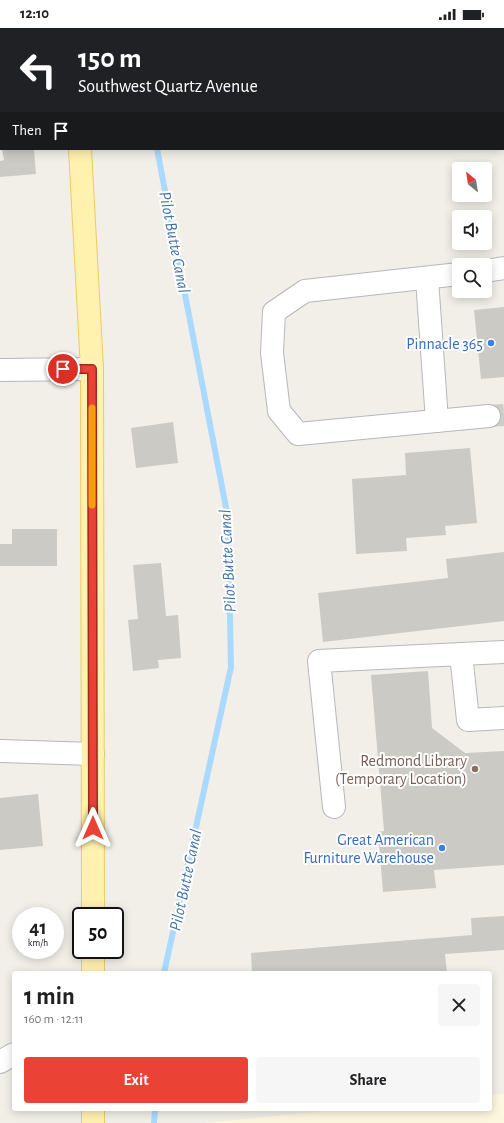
<!DOCTYPE html>
<meta charset="utf-8">
<style>
:root{--surface:#fff;--page:#f6f6f6;--text:#202124;--muted:#757577;--accent:#ea4335}
body{margin:0;font-family:"Alegreya Sans",sans-serif;background:var(--page);color:var(--text);height:100vh;display:flex;flex-direction:column;font-size:15px;white-space:nowrap}
*{box-sizing:border-box;margin:0}
p{font-size:13px;color:var(--muted)}
.icon{flex:none;width:22px;height:22px;fill:none;stroke:currentColor;stroke-width:2;stroke-linecap:round;stroke-linejoin:round}
.map{position:relative;flex:1;overflow:hidden}
.details{position:absolute;left:12px;top:943px;width:480px;height:140px;display:flex;flex-direction:column;background:var(--surface);border-radius:4px;box-shadow:0 2px 10px #0003}
.details>*{flex:none}
.guide{position:absolute;left:0px;top:0px;width:504px;height:122px;box-shadow:0 2px 10px #0003;background:#202124;color:#fff;overflow:hidden}
.needle{width:26px;rotate:330deg}
.tools{position:absolute;left:452px;top:134px;display:grid;gap:8px}
.tools a{display:grid;place-items:center;width:40px;height:40px;border-radius:4px;background:var(--surface);box-shadow:0 2px 10px #0003;font-size:20px}
.speed{position:absolute;left:12px;top:879px;display:flex;gap:8px;font-size:20px;font-weight:700;text-align:center}
.speed>*{display:grid;place-content:center;width:52px;height:52px;border-radius:50%;background:var(--surface);box-shadow:0 2px 10px #0003;line-height:1}
.speed small{font-size:10px;font-weight:400}
.speed .limit{border:2px solid #111;border-radius:6px;background:#fff;color:#111}
.pin{position:absolute;display:grid;place-items:center;width:34px;height:34px;color:#fff;margin:-17px;border:2px solid #fff;border-radius:50%;box-shadow:0 1px 4px #0007}
.me{position:absolute;width:44px;margin:-22px;rotate:0deg;stroke-linejoin:round;filter:drop-shadow(0 0 3px #0008)}
.turn{display:flex;align-items:center;gap:14px;height:84px;padding:0 12px;font-size:18px}
.turn .icon{width:52px;height:52px;stroke-width:2.5}
.turn b{display:block;font-size:28px;line-height:34px}
.then{display:flex;align-items:center;height:38px;padding:0 12px;background:#0003;gap:8px;font-size:15px}
.round{display:grid;place-items:center;flex:none;width:42px;height:42px;border-radius:4px;background:var(--page)}
.overview{display:flex;align-items:center;justify-content:space-between;height:68px;padding:0 12px}
h1{font-size:24px;font-weight:700;line-height:30px}
.primary-button{display:flex;gap:8px;margin-top:auto;padding:8px 12px}
.primary-button a{flex:1;height:46px;border-radius:4px;background:var(--accent);color:#fff;font-size:16px;font-weight:700;line-height:46px;text-align:center}
.primary-button a+a{background:var(--page);color:var(--text)}
.status{display:flex;justify-content:space-between;align-items:center;height:28px;padding:0 20px;background:var(--surface);direction:ltr}
.status svg{height:11px;fill:currentColor}
.map>svg:first-child{display:block}
.commercial{fill:#fef7e0}
.lines{fill:none;stroke-linecap:round;stroke-linejoin:round}
.stream{stroke:#aadaff;stroke-width:6}
.building{fill:#cccac5}
.minor-tunnel{stroke:#ccccc8;stroke-width:22;stroke-dasharray:22 11;stroke-linecap:butt}
.minor-casing{stroke:#b5b8bc;stroke-width:24}
.major-casing{stroke:#f2c960;stroke-width:24}
.minor{stroke:#fff;stroke-width:22}
.major{stroke:#fff2af;stroke-width:22}
.route-casing{stroke:#982c22;stroke-width:10}
.route{stroke:#ea4335;stroke-width:7}
.slow{stroke:#f59e0b;stroke-width:7}
.shop-dot{fill:#3f7fe0;stroke:#fff;stroke-width:1.5}
.education-dot{fill:#8d6e63;stroke:#fff;stroke-width:1.5}
.labels{text-anchor:middle;stroke-width:4;stroke-linejoin:round;paint-order:stroke}
.shop-label{font-size:16px;fill:#366cbe;stroke:#fff;text-anchor:end}
.education-label{font-size:16px;fill:#785e54;stroke:#fff;text-anchor:end}
.water-label{font-size:17px;font-style:italic;fill:#4174aa;stroke:#fff}
</style>
<div class="status"><b>12:10</b><svg viewBox="0 0 49 12"><path d="M0 12V9h3v3zM5 12V6h3v6zM10 12V3h3v9zM15 12V0h3v12zM26 1h20v11H26zM47 4h2v5h-2z"/></svg></div>
<div class="map">
<svg width="504" height="1095" viewBox="0 0 504 1095">
<rect width="100%" height="100%" fill="#f1efe8"/>
<polygon class="commercial" points="504,1066 504,1095 204,1095 347,1081 490,1081 490,1067"/>
<g class="lines">
<g class="stream">
<polyline points="136,0 136,1"/>
<polyline points="157,121 228,490 231,639 164,945"/>
<polyline points="154,1095 155,1081"/>
</g>
</g>
<g class="building">
<polygon points="2,121 34,121 36,146 0,149 0,133 4,132"/>
<polygon points="504,279 504,349 481,351 474,282"/>
<polygon points="173,394 178,435 136,440 131,400"/>
<polygon points="470,420 477,495 445,498 446,507 406,510 407,523 356,526 352,451 406,447 405,425"/>
<polygon points="12,501 57,501 57,538 0,538 0,516 12,516"/>
<polygon points="504,524 504,593 323,614 318,565 448,550 446,531"/>
<polygon points="161,535 166,588 178,587 181,630 158,632 159,640 133,643 128,592 138,591 133,537"/>
<polygon points="428,643 432,700 465,725 504,723 504,837 434,842 436,860 383,864 378,804 384,803 371,647"/>
<polygon points="38,766 43,818 0,822 0,770"/>
<polygon points="504,888 504,922 445,926 447,945 252,945 251,925 472,907 471,890"/>
</g>
<g class="lines">
<polyline class="minor-tunnel" points="489,388 504,387"/>
<g class="minor-casing">
<g id="minor">
<polyline points="485,243 504,240"/>
<polyline points="459,246 305,263 274,284 272,325 279,383 298,406 489,388"/>
<polyline points="427,251 437,393"/>
<polyline points="0,342 92,341"/>
<polyline points="461,626 504,624"/>
<polyline points="0,723 93,726"/>
<polyline points="334,779 319,633 461,626 468,692 504,690"/>
<polyline points="0,1034 14,1026"/>
</g>
</g>
<g class="major-casing">
<g id="major">
<polyline points="73,0 73,1"/>
<polyline points="80,121 92,341 93,888"/>
<polyline points="93,945 93,922"/>
<polyline points="93,1081 93,1095"/>
</g>
</g>
<use href="#minor" class="minor"/>
<use href="#major" class="major"/>
</g>
<g class="lines">
<g class="route-casing">
<polyline id="route" points="63,341 92,341 93,800"/>
</g>
<use href="#route" class="route"/>
<polyline class="slow" points="92,477 92,380"/>
</g>
<g class="shop-dot">
<circle cx="491" cy="315" r="4"/>
<circle cx="442" cy="820" r="4"/>
</g>
<circle class="education-dot" cx="475" cy="741" r="4"/>
<g class="labels">
<g class="shop-label">
<text x="483" y="321">Pinnacle 365</text>
<text x="434" y="817">Great American<tspan x="434" dy="18">Furniture Warehouse</tspan></text>
</g>
<g class="education-label">
<text x="467" y="738">Redmond Library<tspan x="467" dy="18">(Temporary Location)</tspan></text>
</g>
<g class="water-label">
<text transform="translate(175 214) rotate(79)" y="6">Pilot Butte Canal</text>
<text transform="translate(227 533) rotate(-93)" y="6">Pilot Butte Canal</text>
<text transform="translate(185 852) rotate(-78)" y="6">Pilot Butte Canal</text>
</g>
</g>
</svg>
<div class="tools">
<a><svg class="needle" viewBox="-14 -14 28 28"><path d="M0-13l5 13h-10z" fill="#e53935"/><path d="M0 13l5-13h-10z" fill="#757577"/></svg></a>
<a><svg class="icon" aria-label="sound" viewBox="0 0 24 24"><path d="M4 9h4l5-4v14l-5-4H4zM17 9q2 3 0 6"/></svg></a>
<a><svg class="icon" aria-label="search" viewBox="0 0 24 24"><circle cx="10" cy="10" r="6"/><path d="M15 15l6 6"/></svg></a>
</div>
<div class="speed"><div>41<small>km/h</small></div><div class="limit">50</div></div>
<div class="pin" style="left:63px;top:341px;background:#d93025"><svg class="icon" aria-label="arrive" viewBox="0 0 24 24"><path d="M6 21V4h12l-3 4 3 4H6"/></svg></div>
<svg class="me" style="left:93px;top:800px" viewBox="-20 -20 40 40"><path d="M0-17L14 15 0 8-14 15z" fill="#ea4335" stroke="#fff" stroke-width="4"/></svg>
<div class="guide">
<div class="turn"><svg class="icon" aria-label="left" viewBox="0 0 24 24"><path d="M17 20v-9H6M10 6l-5 5 5 5"/></svg><div><b>150 m</b>Southwest Quartz Avenue</div></div>
<div class="then">Then<svg class="icon" aria-label="arrive" viewBox="0 0 24 24"><path d="M6 21V4h12l-3 4 3 4H6"/></svg></div>
</div>
<section class="details">
<div class="overview"><div><h1>1 min</h1><p>160 m · 12:11</p></div><a class="round"><svg class="icon" aria-label="close" viewBox="0 0 24 24"><path d="M6 6l12 12M18 6L6 18"/></svg></a></div>
<div class="primary-button"><a>Exit</a><a>Share</a></div>
</section>
</div>
